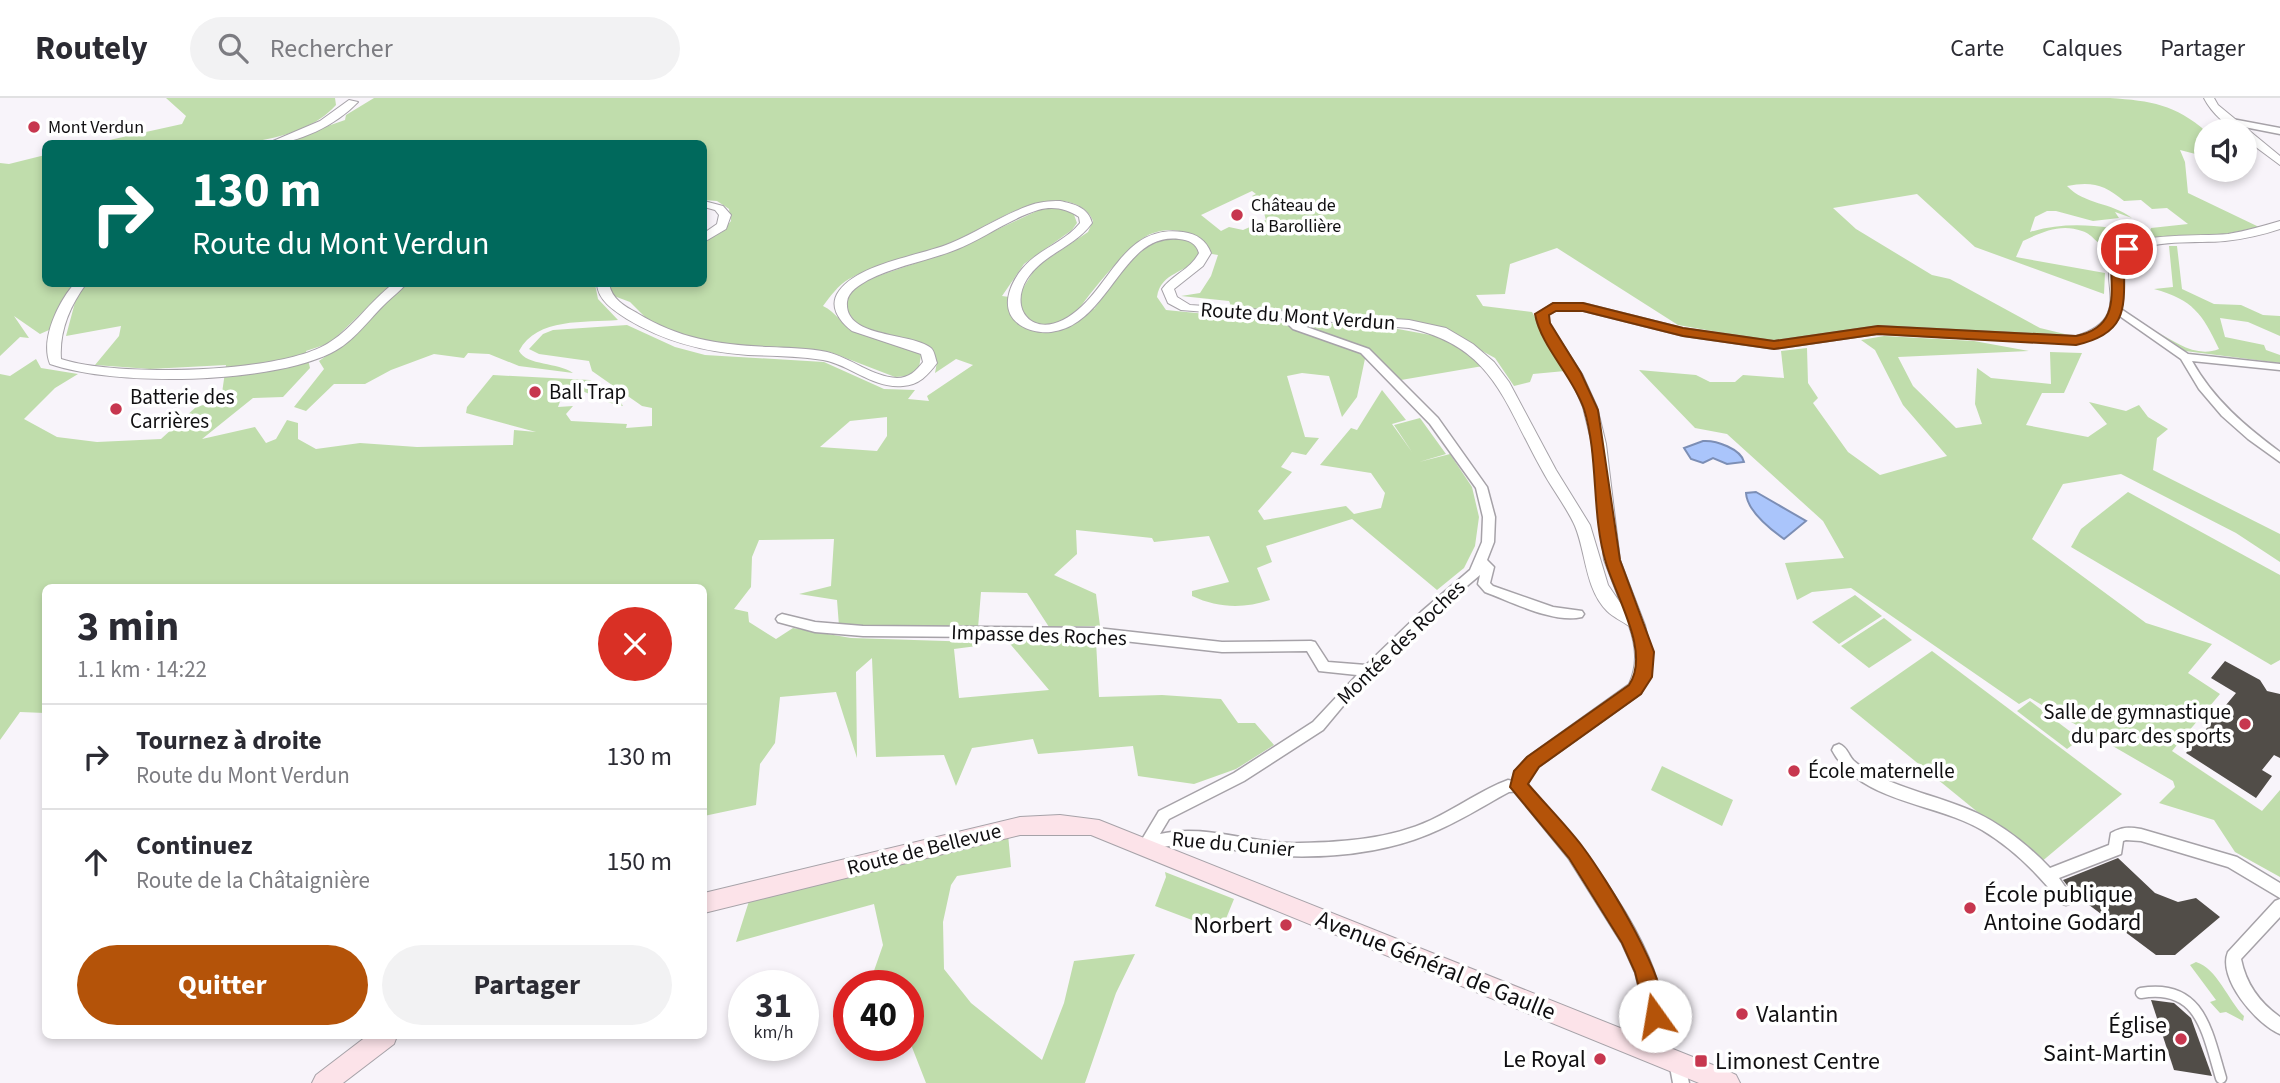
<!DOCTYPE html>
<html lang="fr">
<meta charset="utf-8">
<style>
:root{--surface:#fff;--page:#f2f2f3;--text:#2b2b33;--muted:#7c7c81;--line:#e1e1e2;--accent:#b45309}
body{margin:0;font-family:"Source Sans 3",sans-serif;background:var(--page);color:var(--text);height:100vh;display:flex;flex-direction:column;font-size:26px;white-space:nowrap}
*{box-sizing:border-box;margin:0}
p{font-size:23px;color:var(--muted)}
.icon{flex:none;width:38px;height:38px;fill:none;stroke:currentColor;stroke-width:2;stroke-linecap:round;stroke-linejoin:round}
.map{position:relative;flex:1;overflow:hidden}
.sheet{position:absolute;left:42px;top:486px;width:665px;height:455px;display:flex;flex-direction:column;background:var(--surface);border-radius:10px;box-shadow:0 4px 10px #0003}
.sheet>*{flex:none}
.top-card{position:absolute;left:42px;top:42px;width:665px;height:147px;border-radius:10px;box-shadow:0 4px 10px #0003;background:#00695c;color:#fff;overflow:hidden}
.tools{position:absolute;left:2194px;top:21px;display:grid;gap:14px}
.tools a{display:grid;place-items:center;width:63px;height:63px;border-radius:50%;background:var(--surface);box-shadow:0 4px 10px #0003;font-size:35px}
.speed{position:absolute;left:728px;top:872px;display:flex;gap:14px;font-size:35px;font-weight:700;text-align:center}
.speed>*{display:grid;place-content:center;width:91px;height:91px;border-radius:50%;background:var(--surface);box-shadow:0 4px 10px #0003;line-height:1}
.speed small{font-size:18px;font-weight:400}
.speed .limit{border:10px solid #d22;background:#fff;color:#111}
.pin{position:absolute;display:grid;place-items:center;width:60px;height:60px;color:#fff;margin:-30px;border:4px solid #fff;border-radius:50%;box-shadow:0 2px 7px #0007}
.me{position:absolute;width:77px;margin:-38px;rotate:347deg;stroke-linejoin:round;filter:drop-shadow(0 0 5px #0008)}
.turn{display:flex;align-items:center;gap:24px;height:147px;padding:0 35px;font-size:32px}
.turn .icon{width:91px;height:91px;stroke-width:2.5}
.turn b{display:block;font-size:49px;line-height:60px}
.round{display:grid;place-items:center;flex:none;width:74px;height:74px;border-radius:37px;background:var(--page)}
.overview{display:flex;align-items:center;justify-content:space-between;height:119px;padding:0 35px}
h1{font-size:42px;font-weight:700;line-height:52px}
.primary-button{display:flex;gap:14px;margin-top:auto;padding:14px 35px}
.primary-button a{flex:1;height:80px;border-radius:42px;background:var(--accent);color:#fff;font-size:28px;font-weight:700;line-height:80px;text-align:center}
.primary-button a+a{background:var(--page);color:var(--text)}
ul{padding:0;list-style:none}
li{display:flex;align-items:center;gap:21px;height:105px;padding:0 35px;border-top:2px solid var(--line)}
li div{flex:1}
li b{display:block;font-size:26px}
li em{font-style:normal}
header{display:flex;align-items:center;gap:42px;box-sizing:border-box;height:98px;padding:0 35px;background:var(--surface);border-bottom:2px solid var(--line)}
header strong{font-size:33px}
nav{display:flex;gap:38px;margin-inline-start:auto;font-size:24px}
.search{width:490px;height:63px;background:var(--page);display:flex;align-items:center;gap:18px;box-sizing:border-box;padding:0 24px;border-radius:38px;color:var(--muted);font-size:26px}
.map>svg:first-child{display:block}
.green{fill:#c0ddac;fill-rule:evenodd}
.water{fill:#aac5fb;stroke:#7c8eb5;stroke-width:2}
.building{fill:#514d48}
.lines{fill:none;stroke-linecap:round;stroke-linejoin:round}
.pedestrian-casing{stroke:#a6a2a8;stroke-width:13}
.minor-casing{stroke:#a6a2a8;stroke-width:3}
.tertiary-casing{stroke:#a6a2a8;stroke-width:2}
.secondary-casing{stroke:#a6a2a8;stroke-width:2}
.pedestrian{stroke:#fff;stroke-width:10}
.minor{fill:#fff;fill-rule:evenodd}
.tertiary{fill:#fff;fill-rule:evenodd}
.secondary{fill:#fce3e9;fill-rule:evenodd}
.route{fill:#b45309;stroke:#753606;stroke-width:2}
.poi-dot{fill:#c7374f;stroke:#fff;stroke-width:2.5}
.labels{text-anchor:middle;stroke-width:7;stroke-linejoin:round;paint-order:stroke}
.far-poi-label{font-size:18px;fill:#100f11;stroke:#fff;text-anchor:start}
.street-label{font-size:21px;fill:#100f11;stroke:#fff}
.poi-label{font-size:21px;fill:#100f11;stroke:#fff;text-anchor:start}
.near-poi-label{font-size:24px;fill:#100f11;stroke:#fff;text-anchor:start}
.near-street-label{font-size:24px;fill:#100f11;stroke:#fff}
</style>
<header>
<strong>Routely</strong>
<div class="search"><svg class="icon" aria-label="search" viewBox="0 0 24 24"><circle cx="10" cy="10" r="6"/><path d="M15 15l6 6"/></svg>Rechercher</div>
<nav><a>Carte</a><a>Calques</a><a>Partager</a></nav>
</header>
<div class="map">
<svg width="2280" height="985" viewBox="0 0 2280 985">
<rect width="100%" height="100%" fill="#f8f4fa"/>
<g class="green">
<path d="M166,0H335L336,7C288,61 164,46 96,45L182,26L186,18Z"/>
<path d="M374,0H2110C2152,3 2174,6 2207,34V59L2180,52L2185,64L2188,95L2259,129L2221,137L2148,141L2151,130L2188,126L2167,110L2152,111L2141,102L2124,103C2105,87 2092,83 2067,88C2085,107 2111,104 2132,120L2115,114L2119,120L2093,123L2056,113H2047L2035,119L2030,134C2057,126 2083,126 2111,130V149C2094,147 2095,137 2082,133C2061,125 2042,134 2023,143L2016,159L2105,175L2104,196L1975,149L1917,96L1833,110L1856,131L1932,177L1950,181L2040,230L2073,238L1878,228L1769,243L1678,227L1557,150L1510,166L1505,196L1476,197L1483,208L1532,214L1565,273L1533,276L1530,284L1514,288L1495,260L1445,233L1232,210L1229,203L1181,198L1200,195L1211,178L1218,157L1212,156C1198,130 1161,124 1138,144C1120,159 1094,190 1081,208L1094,211C1118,181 1154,114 1199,150L1200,157C1187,176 1161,173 1157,199L1166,212L1276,223L1304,233L1312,230L1302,226L1304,223L1398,231L1452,241L1483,268L1401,282L1367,251L1357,299L1342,319L1329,278L1302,275L1287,278L1305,339L1319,340L1306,357L1292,354L1281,369L1292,374L1258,413L1264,422L1346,408L1354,416L1381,410L1385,395L1371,375L1320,367L1351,330L1357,332L1382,292L1406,322L1392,326L1412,354L1394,327L1420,320L1446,356L1419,364L1450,356L1472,389L1479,419L1475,448L1464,470L1437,492L1352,421L1266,448L1272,464L1257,470L1270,502C1243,511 1218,510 1192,498V493L1229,484L1209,438L1154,444L1152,440L1076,432L1077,456L1054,477L1096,496L1100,528L1049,529L1027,495L981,494L978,530L839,528L837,502L799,496L831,488L834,441L759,442L752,459L751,489L734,511L748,514L749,524L776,541L793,530L851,540L977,544V548L954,551L959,600L1049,592L1006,541L1096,543L1099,599L1162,597L1221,601L1238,625H1255L1274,647L1236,671L1194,686L1138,678L1133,648L1038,656L1033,641L972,650L956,688L944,657L876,659L872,560L856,574L857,660L836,594L780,599L775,645L760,666L756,707L704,718V490H46L45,615L20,614L0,642V276L10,278L36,261L41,270L78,276L55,290L24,321L57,339L97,344L161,341L196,309L221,302L226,267L150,271L95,267L119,238L121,228L66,238L78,193L84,186H392L330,245L306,253L310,270L283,299L253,300L202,341L255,329L266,345L276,341L287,322L298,325V341L316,351L360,345L417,349L513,347L514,332L536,334L466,315L467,309L493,277L590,282L617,298L623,308C602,305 586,290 565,290L558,309L573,308L566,316L571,323L627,326L626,330L652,328V310L642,308L592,273L589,263L539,256L529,251L543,236L553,232L627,227L675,249L705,257L824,264L884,291L915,292L908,301L929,303L927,298L973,267L956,261L935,275L937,264L932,250L859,228L843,208L852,191L866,182L949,154L1041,111L1052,109L1073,114L1077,125L1072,132L1024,166L1002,198L1017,200L1036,169L1088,134L1093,123C1086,106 1065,101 1048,103C1009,109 976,136 940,150C910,160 876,166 849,181C838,187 830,199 823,208C836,214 841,226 853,232C874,244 901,242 921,257L919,270L908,278L895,279L830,254L709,247L650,224L630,204L614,198L608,186H704V143L722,134L731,123L729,111L717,103L704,102V46H356L345,43L279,45L345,22L346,17ZM1252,93L1256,96L1252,98L1270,112L1264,115L1266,122L1243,132L1229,129L1221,133L1201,117ZM887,319V338L877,353L820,349L850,323Z"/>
<polygon points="45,57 46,186 72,186 49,232 40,236 14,218 29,240 20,239 0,258 0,65 9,66"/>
<path d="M2169,148H2177L2182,191L2214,206L2241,207L2263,217L2280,218V238L2248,224L2220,220L2225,239L2264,247L2266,252L2280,257V265L2185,253L2156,233C2175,244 2196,260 2219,251C2202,215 2193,202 2154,191L2173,189Z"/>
<path d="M404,186H595L598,201L618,222C585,225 537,219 519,253C527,268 558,264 573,275L519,268L489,256L468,255L464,260L434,256L391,272L365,286H334L306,313L294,309L324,271L319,263C352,241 373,209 404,186Z"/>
<polygon points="1884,238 1974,243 2029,253 1898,259 1913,288 1956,330 1982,326 1975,306 1977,270 1991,280 2051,286 2050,254 2082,255 2064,295 2042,295 2026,327 2088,339 2107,326 2089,304 2126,313 2139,307 2148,319 2168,331 2157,340 2153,372 2280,436 2280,464 2236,435 2121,376 2063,386 2032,441 2146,525 2212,546 2188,575 2220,596 2172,653 2262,713 2280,692 2280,779 2235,754 2214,722 2159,705 2175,689 2173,683 2030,600 2019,606 1851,490 1812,494 1797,502 1785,465 1844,460 1823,423 1727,336 1695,330 1639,272 1696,277 1710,284 1735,284 1743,277 1784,280 1781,253 1807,250 1808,285 1818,300 1813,305 1848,354 1880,377 1947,358 1903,307 1875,252 1861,242"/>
<polygon points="2128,394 2280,477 2280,562 2271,567 2071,449 2081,431"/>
<polygon points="1855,497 1882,518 1839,546 1812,524"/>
<polygon points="1884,520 1912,542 1869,570 1841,548"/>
<polygon points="1932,553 2122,696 2040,765 1850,610"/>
<polygon points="2030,603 2080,641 2067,651 2017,613"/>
<polygon points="1662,668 1733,702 1722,728 1651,692"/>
<polygon points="1008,736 1011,769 957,778 951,787 943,824 944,871 971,905 1042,962 1064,905 1074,863 1135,856 1116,895 1085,985 926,985 908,939 908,887 869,887 883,847 874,806 736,844 750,800"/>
<polygon points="1165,774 1234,801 1221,833 1155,808 1166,779"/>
<path d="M2196,864C2217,870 2229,904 2244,918L2243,923L2226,914L2220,915L2210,904L2216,902L2190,867Z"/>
</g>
<g class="water">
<path d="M1703,343C1716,342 1741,351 1744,364L1727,366L1713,360L1703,365L1691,361L1684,350Z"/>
<path d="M1756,394L1806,423L1784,441C1770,431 1747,413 1746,395Z"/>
</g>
<g class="building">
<polygon points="2225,563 2260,582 2267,593 2280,596 2280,660 2274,657 2262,672 2272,678 2256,700 2186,655 2236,595 2211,580"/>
<polygon points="2118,760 2155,795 2178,804 2196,800 2220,819 2175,857 2156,857 2073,795 2063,782"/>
<polygon points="2151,902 2174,905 2191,920 2212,978 2174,972"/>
</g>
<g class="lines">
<g class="pedestrian-casing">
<path id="pedestrian" d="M2141,895C2201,885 2207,934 2221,980"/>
</g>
<g class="minor-casing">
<g id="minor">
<polygon points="2232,21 2280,30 2280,36 2229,26 2229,22"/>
<path d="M2118,209L2188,256L2280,266V272L2192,263C2213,301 2246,329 2280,354V364L2248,341L2222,318L2199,291L2181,261L2114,214L2113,212Z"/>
<path d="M1284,215L1301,227L1369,251L1438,320L1487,389L1495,419L1494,444L1487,462L1494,469L1490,485L1493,488L1553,509L1582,513L1584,516L1582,519C1554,526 1512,504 1485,494L1478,486L1480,477L1429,520L1343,608L1323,632L1244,683L1169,721L1160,736C1206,725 1253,747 1300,745C1344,744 1390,741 1431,722C1457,710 1481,692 1508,682L1524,685L1526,689L1524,693L1509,694C1483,708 1457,725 1429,736C1383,755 1331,760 1282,758C1232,756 1195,736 1145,754L1140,753L1138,748L1159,713L1234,675L1313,624L1357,577L1319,573L1307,553L1222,554L1097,540L863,538L815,534L778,524L776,521L778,518L782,516L815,524L863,528L1097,530L1222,544L1311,543L1315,544L1328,564L1366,567L1421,514L1470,472L1482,444L1483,419L1476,390L1430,326L1361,255L1293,231L1279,218Z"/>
<path d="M1839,646C1847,649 1848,656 1853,662C1859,668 1868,673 1875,677C1908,693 1944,700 1977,715C2004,728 2029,748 2050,770L2109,747L2111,735C2122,729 2128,729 2141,731L2237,759L2280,785V800L2228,769L2141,743L2126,742L2123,743L2121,756L2059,780L2073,800L2071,805L2066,807L2061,805C2039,776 2012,750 1982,732C1935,704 1860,705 1832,652L1834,648Z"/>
<path d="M2280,801V819L2241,861C2246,886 2259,904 2280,919V936C2256,926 2217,880 2228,854L2275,803Z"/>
<polygon points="1677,956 1683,958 1689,985 1673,985 1669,964 1671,958"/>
</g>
</g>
<g class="tertiary-casing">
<g id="tertiary">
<path d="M2204,0H2214L2218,7L2280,58V67L2245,41V33C2229,33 2211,14 2204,0Z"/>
<path d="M349,2L358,4C336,27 298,46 266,46L320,23Z"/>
<polygon points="704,103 723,108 731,117 726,131 704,144 704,135 717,126 719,117 715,112 704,109"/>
<path d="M1060,103C1074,106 1088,109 1092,125C1075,149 1043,156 1027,181C1009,210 1031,238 1063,222C1110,198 1119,125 1183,134C1197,136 1206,142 1211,155L1203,168L1174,191L1177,199L1190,207L1409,222L1446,230L1473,246L1494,264L1509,284L1556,372L1590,427L1608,487L1621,506L1604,462L1592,346L1583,309L1569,276L1537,225L1536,216L1553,205H1583L1683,230L1774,243L1878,228L2076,238C2139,219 2091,176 2118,153C2142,133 2198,139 2228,136C2246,133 2263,128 2280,123V131C2262,137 2244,141 2225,143C2197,146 2143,139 2123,162C2122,210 2132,231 2076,246L1878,236L1774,251L1683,238L1583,213H1556L1549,217V225L1582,276L1597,309L1606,346L1620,462L1645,527L1652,559L1650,575L1641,596L1539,669L1529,682L1528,687C1580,746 1693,877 1658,961L1651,964L1644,961L1641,954L1645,918L1635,875L1622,846L1568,760L1510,689L1514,674L1527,659L1629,586C1638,566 1636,548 1629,528C1622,523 1613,519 1607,513C1585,491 1586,454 1575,428C1566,408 1552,391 1542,372C1504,305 1494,249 1409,230L1181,212L1168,205L1162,191C1172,177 1191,171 1199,155C1196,145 1189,142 1179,141C1121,134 1110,227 1051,234C1041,235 1029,233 1020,227C999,213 1009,187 1022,171C1038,151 1064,145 1080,125L1079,119C1066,110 1052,108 1038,112C1009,121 983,141 955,152C927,163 895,168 868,182C860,187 848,193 847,204C844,241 911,234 931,250C935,254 935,260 937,265C928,277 919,287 903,288C873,291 851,267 823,262C798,258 773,258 748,257C704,254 665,244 627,221C613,212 598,202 597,186H609C612,201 624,208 637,215C679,241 720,247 769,249C788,250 809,250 827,254C851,260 873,279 897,280C909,280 916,273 923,264L921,256L852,233C839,223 828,208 839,193C859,165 920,158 951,145C977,134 1001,118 1028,108C1038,104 1049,103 1060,103Z"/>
<path d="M74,186H86C70,208 59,233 61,261C115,279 283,276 330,244C354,229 370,203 393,186H406C400,193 393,198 387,204C369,221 354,244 331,255C268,286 117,289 50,266C40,241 58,205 74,186Z"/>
</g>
</g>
<g class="secondary-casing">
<g id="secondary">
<polygon points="1060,717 1099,722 1728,973 1736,977 1740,985 1699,985 1091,737 1020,737 704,815 704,795 1020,719"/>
<polygon points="367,938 397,938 394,946 343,985 312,985 316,977"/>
</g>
</g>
<use href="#pedestrian" class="pedestrian"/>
<use href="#minor" class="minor"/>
<use href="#tertiary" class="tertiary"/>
<use href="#secondary" class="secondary"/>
</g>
<path class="route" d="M2127,147L2133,151L2124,162C2124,208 2130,235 2076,247L1878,236L1774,251L1683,238L1583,213H1556L1549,217L1550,225L1581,275L1598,312L1620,462L1654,554L1652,579L1641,596L1539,669L1528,686C1546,707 1565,726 1582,748C1604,777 1677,891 1662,926L1655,929L1648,926L1635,874L1622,845L1569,760L1510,689L1514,673L1527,659L1629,587C1651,555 1616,499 1606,465C1591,416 1599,360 1584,311C1573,278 1541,249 1535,216L1553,205H1583L1683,230L1774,243L1878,228L2076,238C2120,229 2111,196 2111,161Z"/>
<g class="poi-dot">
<circle cx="34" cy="29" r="7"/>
<circle cx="1237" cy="117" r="7"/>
<circle cx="535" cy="294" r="7"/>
<circle cx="116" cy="311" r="7"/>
<circle cx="2245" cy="626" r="7"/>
<circle cx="1794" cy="673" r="7"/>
<circle cx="1970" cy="810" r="7"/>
<circle cx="1286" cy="827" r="7"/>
<circle cx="1742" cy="916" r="7"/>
<circle cx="2181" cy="941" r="7"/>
<circle cx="1600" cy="961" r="7"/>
<rect x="1694" y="956" width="14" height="14" rx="3.5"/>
</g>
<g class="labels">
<g class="far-poi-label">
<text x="48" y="35">Mont Verdun</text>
<text x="1251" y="113">Château de<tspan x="1251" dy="21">la Barollière</tspan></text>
</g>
<g class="street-label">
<text transform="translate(1298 218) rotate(4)" y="7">Route du Mont Verdun</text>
<text transform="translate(1039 537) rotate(2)" y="7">Impasse des Roches</text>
<text transform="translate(1401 544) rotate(-44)" y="7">Montée des Roches</text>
<text transform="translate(1233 746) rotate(5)" y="7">Rue du Cunier</text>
<text transform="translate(924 751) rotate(-14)" y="7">Route de Bellevue</text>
</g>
<g class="poi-label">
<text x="549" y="301">Ball Trap</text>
<text x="130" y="306">Batterie des<tspan x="130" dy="24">Carrières</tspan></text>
<text x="2231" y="621" text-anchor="end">Salle de gymnastique<tspan x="2231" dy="24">du parc des sports</tspan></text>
<text x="1808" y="680">École maternelle</text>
</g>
<g class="near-poi-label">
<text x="1984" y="804">École publique<tspan x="1984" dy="28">Antoine Godard</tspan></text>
<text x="1272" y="835" text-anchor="end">Norbert</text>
<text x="1756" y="924">Valantin</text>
<text x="2167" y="935" text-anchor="end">Église<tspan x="2167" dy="28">Saint-Martin</tspan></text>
<text x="1586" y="969" text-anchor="end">Le Royal</text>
<text x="1715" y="971">Limonest Centre</text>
</g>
<g class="near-street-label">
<text transform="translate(1436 867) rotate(22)" y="8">Avenue Général de Gaulle</text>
</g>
</g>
</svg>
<div class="tools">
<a><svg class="icon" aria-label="sound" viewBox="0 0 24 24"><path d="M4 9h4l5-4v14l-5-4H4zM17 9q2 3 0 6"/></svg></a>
</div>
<div class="speed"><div>31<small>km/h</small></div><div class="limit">40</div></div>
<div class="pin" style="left:2127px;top:151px;background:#d93025"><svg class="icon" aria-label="arrive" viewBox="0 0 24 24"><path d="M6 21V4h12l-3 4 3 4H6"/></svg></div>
<svg class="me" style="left:1655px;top:918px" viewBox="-20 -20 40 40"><circle r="19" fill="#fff"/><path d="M0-13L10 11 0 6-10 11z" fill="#b45309"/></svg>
<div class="top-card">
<div class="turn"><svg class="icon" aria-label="right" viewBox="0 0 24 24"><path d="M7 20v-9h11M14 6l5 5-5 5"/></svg><div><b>130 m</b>Route du Mont Verdun</div></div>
</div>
<section class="sheet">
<div class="overview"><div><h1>3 min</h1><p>1.1 km · 14:22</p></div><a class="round" style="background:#d93025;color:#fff"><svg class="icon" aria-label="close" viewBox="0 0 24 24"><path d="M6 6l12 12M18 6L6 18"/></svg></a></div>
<ul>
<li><svg class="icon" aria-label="right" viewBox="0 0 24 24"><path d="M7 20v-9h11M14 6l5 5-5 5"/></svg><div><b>Tournez à droite</b><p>Route du Mont Verdun</p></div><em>130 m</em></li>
<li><svg class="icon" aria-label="ahead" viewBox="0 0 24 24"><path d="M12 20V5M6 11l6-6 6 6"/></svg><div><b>Continuez</b><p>Route de la Châtaignière</p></div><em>150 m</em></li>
</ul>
<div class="primary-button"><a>Quitter</a><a>Partager</a></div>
</section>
</div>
